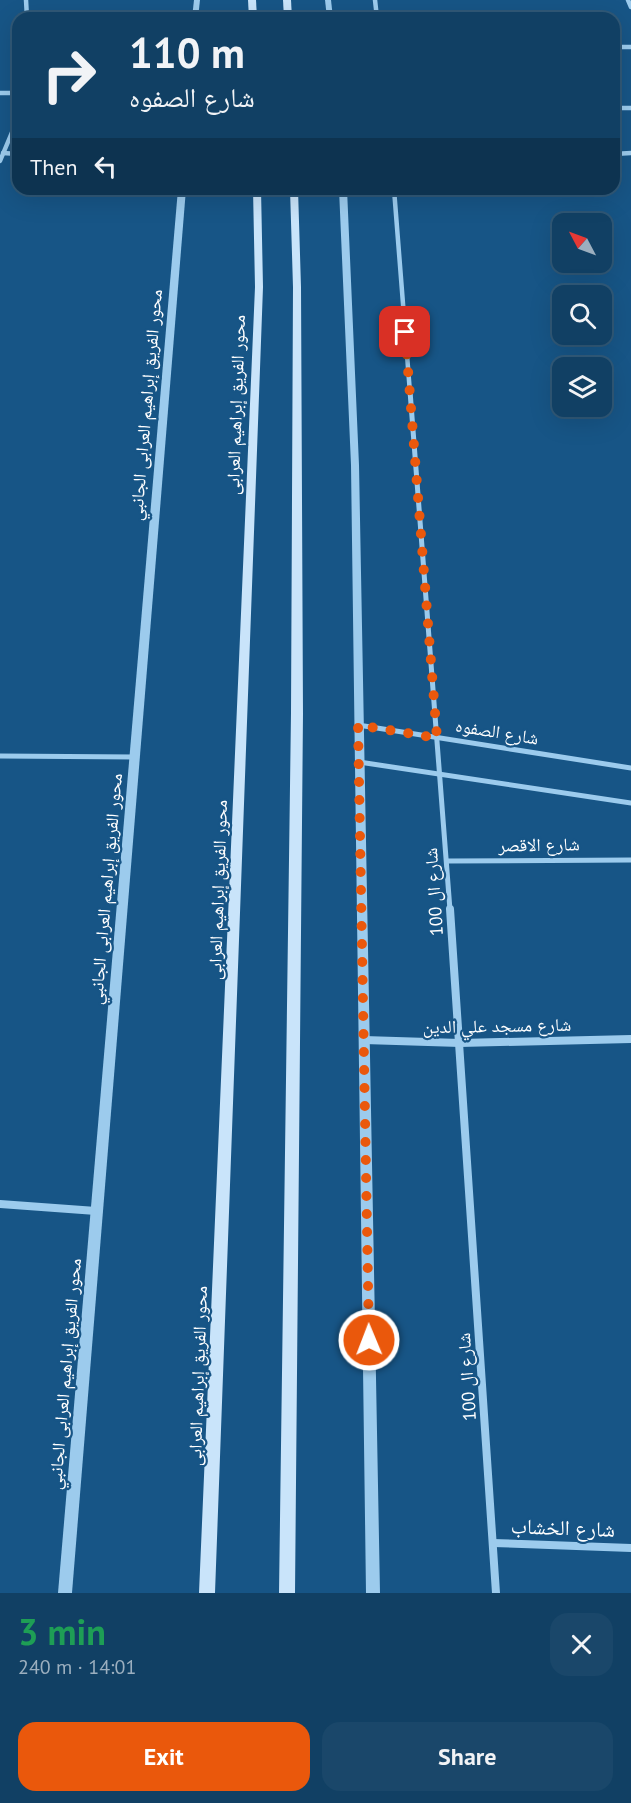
<!DOCTYPE html>
<meta charset="utf-8">
<style>
:root{--surface:#114064;--page:#1a476a;--text:#f1f3f6;--muted:#9cafbf;--line:#305978;--accent:#ea580c}
body{margin:0;font-family:"PT Sans","Noto Naskh Arabic",sans-serif;background:var(--page);color:var(--text);height:100vh;display:flex;flex-direction:column;font-size:22px;white-space:nowrap}
*{box-sizing:border-box;margin:0}
p{font-size:20px;color:var(--muted)}
.icon{flex:none;width:33px;height:33px;fill:none;stroke:currentColor;stroke-width:2;stroke-linecap:round;stroke-linejoin:round}
.map{position:relative;height:1593px;overflow:hidden}
.drawer{display:flex;flex-direction:column;background:var(--surface);flex:1}
.drawer>*{flex:none}
.banner{position:absolute;left:12px;top:12px;width:608px;height:183px;border-radius:18px;box-shadow:0 6px 24px #0002,0 0 0 2px var(--line);background:#114064;color:var(--text);overflow:hidden}
.needle{width:39px;rotate:311deg}
.tools{position:absolute;left:552px;top:213px;display:grid;gap:12px}
.tools a{display:grid;place-items:center;width:60px;height:60px;border-radius:12px;background:var(--surface);box-shadow:0 6px 24px #0002,0 0 0 2px var(--line);font-size:30px}
.pin{position:absolute;display:grid;place-items:center;width:51px;height:51px;color:#fff;margin:-26px;border-radius:12px;box-shadow:0 3px 9px #0006}
.me{position:absolute;width:66px;margin:-33px;rotate:359deg;stroke-linejoin:round;filter:drop-shadow(0 0 4px #0008)}
.turn{display:flex;align-items:center;gap:21px;height:126px;padding:0 18px;font-size:27px}
.turn .icon{width:78px;height:78px;stroke-width:2.5}
.turn b{display:block;font-size:42px;line-height:51px}
.then{display:flex;align-items:center;height:57px;padding:0 18px;background:#0003;gap:12px;font-size:22px}
.round{display:grid;place-items:center;flex:none;width:63px;height:63px;border-radius:18px;background:var(--page)}
.summary{display:flex;align-items:center;justify-content:space-between;height:102px;padding:0 18px}
h1{font-size:36px;font-weight:800;line-height:45px;color:#1e9e55}
.primary-button{display:flex;gap:12px;margin-top:auto;padding:12px 18px}
.primary-button a{flex:1;height:69px;border-radius:18px;background:var(--accent);color:#fff;font-size:24px;font-weight:800;line-height:69px;text-align:center}
.primary-button a+a{background:var(--page);color:var(--text)}
.map>svg:first-child{display:block}
.lines{fill:none;stroke-linecap:round;stroke-linejoin:round}
.minor-far2{stroke:#9ccbed;stroke-width:4.5}
.minor-far1{stroke:#9ccbed;stroke-width:5}
.minor{stroke:#9ccbed;stroke-width:8}
.tertiary{fill:#9ccbed;fill-rule:evenodd}
.secondary{fill:#c9e4fa;fill-rule:evenodd}
.route{stroke:#ea580c;stroke-width:10;stroke-dasharray:0 18}
.labels{text-anchor:middle;stroke-width:4.5;stroke-linejoin:round;paint-order:stroke}
.street-label{font-size:18px;fill:#fff;stroke:#175586}
.near-street-label{font-size:21px;fill:#fff;stroke:#175586}
</style>
<div class="map">
<svg width="631" height="1593" viewBox="0 0 631 1593">
<rect width="100%" height="100%" fill="#175586"/>
<g class="lines">
<g class="minor-far2">
<polyline points="26,0 27,18"/>
<polyline points="375,0 377,18"/>
<polyline points="628,0 631,7"/>
<polyline points="614,47 631,47"/>
<polyline points="0,93 18,93"/>
<polyline points="614,108 631,108"/>
<polyline points="3,153 18,154"/>
<polyline points="614,154 631,153"/>
<polyline points="0,161 18,118"/>
<polyline points="394,189 410,393"/>
</g>
<g class="minor-far1">
<polyline points="410,391 450,910"/>
<polyline points="358,725 631,768"/>
<polyline points="0,756 135,757"/>
<polyline points="359,762 631,803"/>
<polyline points="447,861 631,860"/>
</g>
<g class="minor">
<polyline points="450,909 496,1593"/>
<polyline points="364,1040 460,1043 631,1039"/>
<polyline points="0,1204 96,1211"/>
<polyline points="493,1543 631,1548"/>
</g>
<g class="tertiary">
<polygon points="194,0 200,0 198,18 192,18"/>
<polygon points="325,0 331,0 333,18 327,18"/>
<polygon points="178,189 186,189 72,1593 58,1593"/>
<polygon points="339,189 347,189 359,465 380,1593 366,1593 351,465"/>
</g>
<g class="secondary">
<polygon points="248,0 256,0 257,18 249,18"/>
<polygon points="283,0 291,0 292,18 284,18"/>
<polygon points="253,189 261,189 263,287 215,1593 199,1593 255,287"/>
<polygon points="290,189 298,189 301,287 303,713 295,1593 279,1593 291,713 293,287"/>
</g>
</g>
<g class="lines">
<polyline class="route" points="369,1340 358,725 437,738 405,332"/>
</g>
<g class="labels">
<g class="street-label">
<text transform="translate(146 405) rotate(-85)" y="6">محور الفريق إبراهيم العرابى الجانبي</text>
<text transform="translate(236 405) rotate(-88)" y="6">محور الفريق إبراهيم العرابى</text>
<text transform="translate(497 732) rotate(9)" y="6">شارع الصفوه</text>
<text transform="translate(539 845) rotate(-1)" y="6">شارع الاقصر</text>
<text transform="translate(106 889) rotate(-85)" y="6">محور الفريق إبراهيم العرابى الجانبي</text>
<text transform="translate(218 890) rotate(-88)" y="6">محور الفريق إبراهيم العرابى</text>
<text transform="translate(434 892) rotate(-94)" y="6">شارع ال 100</text>
<text transform="translate(497 1026) rotate(-1)" y="6">شارع مسجد علي الدين</text>
<text transform="translate(65 1374) rotate(-85)" y="6">محور الفريق إبراهيم العرابى الجانبي</text>
<text transform="translate(198 1376) rotate(-88)" y="6">محور الفريق إبراهيم العرابى</text>
<text transform="translate(467 1377) rotate(-94)" y="6">شارع ال 100</text>
</g>
<g class="near-street-label">
<text transform="translate(563 1528) rotate(2)" y="7">شارع الخشاب</text>
</g>
</g>
</svg>
<div class="tools">
<a><svg class="needle" viewBox="-14 -14 28 28"><path d="M0-13l5 13h-10z" fill="#e53935"/><path d="M0 13l5-13h-10z" fill="#9cafbf"/></svg></a>
<a><svg class="icon" aria-label="search" viewBox="0 0 24 24"><circle cx="10" cy="10" r="6"/><path d="M15 15l6 6"/></svg></a>
<a><svg class="icon" aria-label="layers" viewBox="0 0 24 24"><path d="M12 4l9 5-9 5-9-5zM3 14l9 5 9-5"/></svg></a>
</div>
<div class="pin" style="left:405px;top:332px;background:#d93025"><svg class="icon" aria-label="arrive" viewBox="0 0 24 24"><path d="M6 21V4h12l-3 4 3 4H6"/></svg></div>
<svg class="me" style="left:369px;top:1340px" viewBox="-20 -20 40 40"><circle r="17" fill="#ea580c" stroke="#fff" stroke-width="3"/><path d="M0-11L8 9 0 5-8 9z" fill="#fff"/></svg>
<div class="banner">
<div class="turn"><svg class="icon" aria-label="right" viewBox="0 0 24 24"><path d="M7 20v-9h11M14 6l5 5-5 5"/></svg><div><b>110 m</b>شارع الصفوه</div></div>
<div class="then">Then<svg class="icon" aria-label="left" viewBox="0 0 24 24"><path d="M17 20v-9H6M10 6l-5 5 5 5"/></svg></div>
</div>
</div>
<section class="drawer">
<div class="summary"><div><h1>3 min</h1><p>240 m · 14:01</p></div><a class="round"><svg class="icon" aria-label="close" viewBox="0 0 24 24"><path d="M6 6l12 12M18 6L6 18"/></svg></a></div>
<div class="primary-button"><a>Exit</a><a>Share</a></div>
</section>
